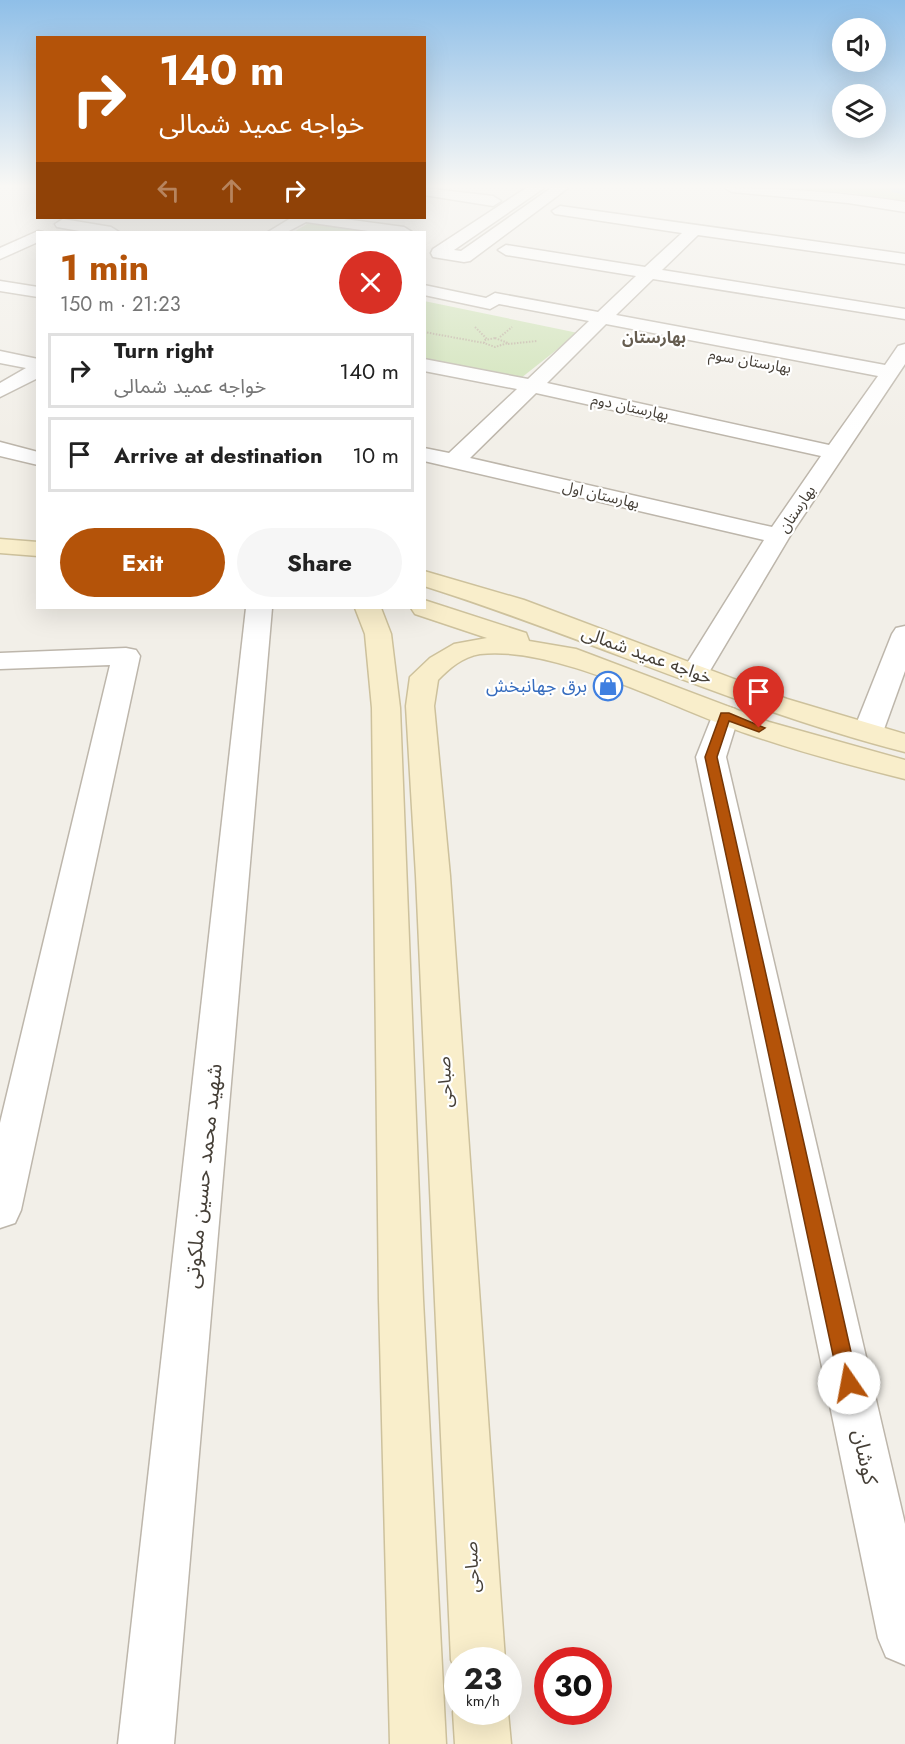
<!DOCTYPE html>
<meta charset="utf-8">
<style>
:root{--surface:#fff;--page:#f6f6f6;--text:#222;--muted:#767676;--line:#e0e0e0;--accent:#b45309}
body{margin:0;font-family:Jost,"Noto Sans Arabic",sans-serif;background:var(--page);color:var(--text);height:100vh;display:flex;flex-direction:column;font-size:22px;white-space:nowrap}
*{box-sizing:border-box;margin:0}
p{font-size:20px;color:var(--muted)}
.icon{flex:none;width:33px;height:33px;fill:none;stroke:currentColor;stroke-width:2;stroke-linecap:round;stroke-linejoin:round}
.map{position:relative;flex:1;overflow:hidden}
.panel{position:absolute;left:36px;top:231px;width:390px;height:378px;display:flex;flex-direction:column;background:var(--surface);border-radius:0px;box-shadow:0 6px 24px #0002}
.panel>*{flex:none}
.top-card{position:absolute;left:36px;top:36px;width:390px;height:183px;border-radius:0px;box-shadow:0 6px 24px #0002;background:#b45309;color:#fff;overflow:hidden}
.buttons{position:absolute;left:832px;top:18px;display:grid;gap:12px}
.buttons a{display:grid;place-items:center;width:54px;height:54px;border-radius:50%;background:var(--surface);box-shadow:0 6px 24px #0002;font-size:30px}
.speed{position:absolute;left:444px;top:1647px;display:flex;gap:12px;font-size:30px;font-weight:700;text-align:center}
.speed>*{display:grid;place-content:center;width:78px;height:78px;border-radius:50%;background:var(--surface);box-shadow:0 6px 24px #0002;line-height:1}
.speed small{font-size:15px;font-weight:400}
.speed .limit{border:9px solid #d22;background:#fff;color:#111}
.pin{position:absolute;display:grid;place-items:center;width:51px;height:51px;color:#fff;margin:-62px -26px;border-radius:50% 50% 50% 0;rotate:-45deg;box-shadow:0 0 6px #0007}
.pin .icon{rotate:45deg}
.me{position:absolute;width:66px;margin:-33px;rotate:348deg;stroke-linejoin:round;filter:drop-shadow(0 0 4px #0008)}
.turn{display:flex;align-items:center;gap:21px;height:126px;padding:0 24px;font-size:27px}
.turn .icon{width:78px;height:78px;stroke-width:2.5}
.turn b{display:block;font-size:42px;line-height:51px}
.lanes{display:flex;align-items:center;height:57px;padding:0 24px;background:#0003;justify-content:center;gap:30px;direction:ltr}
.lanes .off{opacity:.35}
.round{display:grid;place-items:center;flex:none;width:63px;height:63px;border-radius:32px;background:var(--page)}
.summary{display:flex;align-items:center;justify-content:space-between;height:102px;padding:0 24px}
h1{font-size:36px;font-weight:700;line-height:45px;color:var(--accent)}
.action{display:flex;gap:12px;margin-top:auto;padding:12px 24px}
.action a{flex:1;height:69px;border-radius:36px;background:var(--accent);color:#fff;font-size:24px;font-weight:700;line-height:69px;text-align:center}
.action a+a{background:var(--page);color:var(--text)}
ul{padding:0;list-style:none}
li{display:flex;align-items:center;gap:18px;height:75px;margin:0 12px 9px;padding:0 12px;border:3px solid var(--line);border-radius:0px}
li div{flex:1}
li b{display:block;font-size:22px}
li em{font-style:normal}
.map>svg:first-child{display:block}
.green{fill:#cee2b5}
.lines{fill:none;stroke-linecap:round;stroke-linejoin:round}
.canal{fill:#aacfe9;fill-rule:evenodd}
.street-casing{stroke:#bdb6ab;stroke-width:3}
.secondary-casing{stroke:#cdc19c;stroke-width:3}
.path{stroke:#bdb29e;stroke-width:2;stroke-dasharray:1.5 1.5;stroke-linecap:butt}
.street{fill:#fff;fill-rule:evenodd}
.secondary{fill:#f9eecb;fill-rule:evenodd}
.route{fill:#b45309;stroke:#753606;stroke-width:1.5}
.labels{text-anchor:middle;stroke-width:4.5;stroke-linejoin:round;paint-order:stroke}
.far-street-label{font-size:15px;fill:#453f37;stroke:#fff}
.far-neighbourhood-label{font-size:16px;font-weight:bold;fill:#665d50;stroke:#fff}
.street-label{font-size:18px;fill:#453f37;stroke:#fff}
.shop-label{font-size:18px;fill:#366cbe;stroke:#fff;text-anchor:end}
.near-street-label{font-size:21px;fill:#453f37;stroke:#fff}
</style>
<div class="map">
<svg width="905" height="1744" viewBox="0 0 905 1744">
<rect width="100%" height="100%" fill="#f2efe8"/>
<g class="green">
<polygon points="780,188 905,188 905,203 852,193"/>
<polygon points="317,218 411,232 294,232"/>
<polygon points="424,301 578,333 521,378 425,361"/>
</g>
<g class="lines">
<polygon class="canal" points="889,188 905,188 905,195 892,192"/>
<g class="street-casing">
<g id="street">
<polygon points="424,188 493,196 501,201 493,206 424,195"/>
<polygon points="526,188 544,188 454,250 461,251 551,188 568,188 470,261 464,262 433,257 431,253 433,249"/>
<path d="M725,188C786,188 845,193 905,202V212L848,203L732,192Z"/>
<path d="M560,206L905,254V264L698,235L662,270L905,309V319L653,279L616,315L885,365L898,346L905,344V364L790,536L705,679L695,681L685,679L681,673L764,540L424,461V448L449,453L517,389L424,371V359L528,379L589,321L499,304L490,309L424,295V285L486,298L495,293L598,312L636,276L506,255L498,250L506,245L645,267L682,233L555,214L552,211ZM606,324L878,376L829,445L547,383ZM536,393L821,456L772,527L470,458Z"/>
<polygon points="291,218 337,218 404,227 412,232 375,232 306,222 287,232 268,232"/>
<polygon points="63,219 111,227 119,232 85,232 57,227 55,224"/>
<polygon points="38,231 43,232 38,232 38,242 0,259 0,248"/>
<polygon points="0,281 38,287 38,297 0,291"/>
<polygon points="0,351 38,359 38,378 0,397 0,383 26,368 0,363"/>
<polygon points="0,442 38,452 38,465 0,456"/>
<polygon points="246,608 272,608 174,1744 118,1744"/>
<polygon points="905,626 905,671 883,732 878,738 868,741 858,738 853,732 892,634 896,628"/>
<polygon points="126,648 136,650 140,656 21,1210 15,1223 0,1228 0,1123 110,665 0,669 0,653"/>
<polygon points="725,706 735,709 739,715 726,757 905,1524 905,1665 886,1657 878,1638 696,757 715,709"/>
</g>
</g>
<g class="secondary-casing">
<g id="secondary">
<polygon points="0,539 38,542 38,556 0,553"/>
<path d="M424,571L524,600L787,699L905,734V752C740,710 586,637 424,586Z"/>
<path d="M424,600L526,633L529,641L576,649L769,722L905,760V779C853,766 799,752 748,734C675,709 555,645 480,654C462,657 450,668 438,680L434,706L450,876L505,1660H458V1676L451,1660L416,876L406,706L410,677L430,658L454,644L487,638L415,614L411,608H424Z"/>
<polygon points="355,608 381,608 391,634 400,708 423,1300 446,1744 390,1744 379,1300 372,708 365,634"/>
<polygon points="458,1702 458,1712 508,1712 511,1744 455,1744 453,1712"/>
</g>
</g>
<g class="path">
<polyline points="475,327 487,339"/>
<polyline points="424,332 484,343"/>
<polyline points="500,337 512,327"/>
<polygon points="495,338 508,343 495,347 484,343 485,340"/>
<polyline points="508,344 537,341"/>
</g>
<use href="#street" class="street"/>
<use href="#secondary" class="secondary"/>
</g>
<linearGradient id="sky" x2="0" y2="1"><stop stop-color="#8fbfe8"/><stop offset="0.43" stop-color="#f9f8f5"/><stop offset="1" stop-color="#f9f8f5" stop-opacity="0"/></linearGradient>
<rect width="905" height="433" fill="url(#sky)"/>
<polygon class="route" points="721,713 729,713 765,728 759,732 729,721 717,757 858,1383 856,1389 849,1392 842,1389 839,1383 705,757"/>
<defs>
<g id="shop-ring" transform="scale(1.5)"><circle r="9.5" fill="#fff" stroke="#3f7fe0" stroke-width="1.5"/><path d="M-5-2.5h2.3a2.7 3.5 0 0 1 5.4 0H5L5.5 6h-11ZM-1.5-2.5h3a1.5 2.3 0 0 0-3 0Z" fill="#3f7fe0"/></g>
</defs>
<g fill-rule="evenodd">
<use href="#shop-ring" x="608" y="686"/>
</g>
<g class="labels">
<g class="far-street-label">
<text transform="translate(750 361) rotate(10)" y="5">بهارستان سوم</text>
<text transform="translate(630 407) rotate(12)" y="5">بهارستان دوم</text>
<text transform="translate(601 495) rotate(13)" y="5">بهارستان اول</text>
<text transform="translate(797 509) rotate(-56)" y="5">بهارستان</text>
</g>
<g class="far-neighbourhood-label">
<text x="654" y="343">بهارستان</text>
</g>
<g class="street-label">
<text transform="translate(647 655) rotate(20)" y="6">خواجه عمید شمالی</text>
<text transform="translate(445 1082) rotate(-93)" y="6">صباحی</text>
<text transform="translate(472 1567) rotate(-93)" y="6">صباحی</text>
</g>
<g class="shop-label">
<text x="587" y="692">برق جهانبخش</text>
</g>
<g class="near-street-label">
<text transform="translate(203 1176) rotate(-84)" y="7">شهید محمد حسین ملکوتی</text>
<text transform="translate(865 1457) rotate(78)" y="7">کوشان</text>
</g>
</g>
</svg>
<div class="buttons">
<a><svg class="icon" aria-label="sound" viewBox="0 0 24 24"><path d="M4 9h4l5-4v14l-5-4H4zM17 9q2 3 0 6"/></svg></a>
<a><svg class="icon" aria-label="layers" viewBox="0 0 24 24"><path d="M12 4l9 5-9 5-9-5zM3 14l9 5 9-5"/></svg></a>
</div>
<div class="speed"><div>23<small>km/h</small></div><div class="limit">30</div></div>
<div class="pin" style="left:759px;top:728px;background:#d93025"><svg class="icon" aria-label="arrive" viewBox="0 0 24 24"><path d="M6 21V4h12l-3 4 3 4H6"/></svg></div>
<svg class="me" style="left:849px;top:1383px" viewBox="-20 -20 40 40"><circle r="19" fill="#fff"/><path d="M0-13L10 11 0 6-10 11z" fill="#b45309"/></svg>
<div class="top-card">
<div class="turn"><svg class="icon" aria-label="right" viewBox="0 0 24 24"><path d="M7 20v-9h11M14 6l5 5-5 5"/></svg><div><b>140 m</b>خواجه عمید شمالی</div></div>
<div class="lanes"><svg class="icon off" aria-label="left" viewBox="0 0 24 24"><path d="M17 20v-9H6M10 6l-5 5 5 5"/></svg><svg class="icon off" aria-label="ahead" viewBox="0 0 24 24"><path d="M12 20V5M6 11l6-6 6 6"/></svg><svg class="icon" aria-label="right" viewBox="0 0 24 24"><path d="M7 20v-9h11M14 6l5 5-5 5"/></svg></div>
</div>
<section class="panel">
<div class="summary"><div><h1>1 min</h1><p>150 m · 21:23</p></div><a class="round" style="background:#d93025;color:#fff"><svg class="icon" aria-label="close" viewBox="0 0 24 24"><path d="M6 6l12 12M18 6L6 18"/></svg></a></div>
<ul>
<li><svg class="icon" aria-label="right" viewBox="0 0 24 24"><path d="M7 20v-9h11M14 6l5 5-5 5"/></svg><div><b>Turn right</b><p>خواجه عمید شمالی</p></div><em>140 m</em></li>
<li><svg class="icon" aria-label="arrive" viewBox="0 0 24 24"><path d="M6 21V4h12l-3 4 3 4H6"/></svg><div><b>Arrive at destination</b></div><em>10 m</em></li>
</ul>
<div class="action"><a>Exit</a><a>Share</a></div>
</section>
</div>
